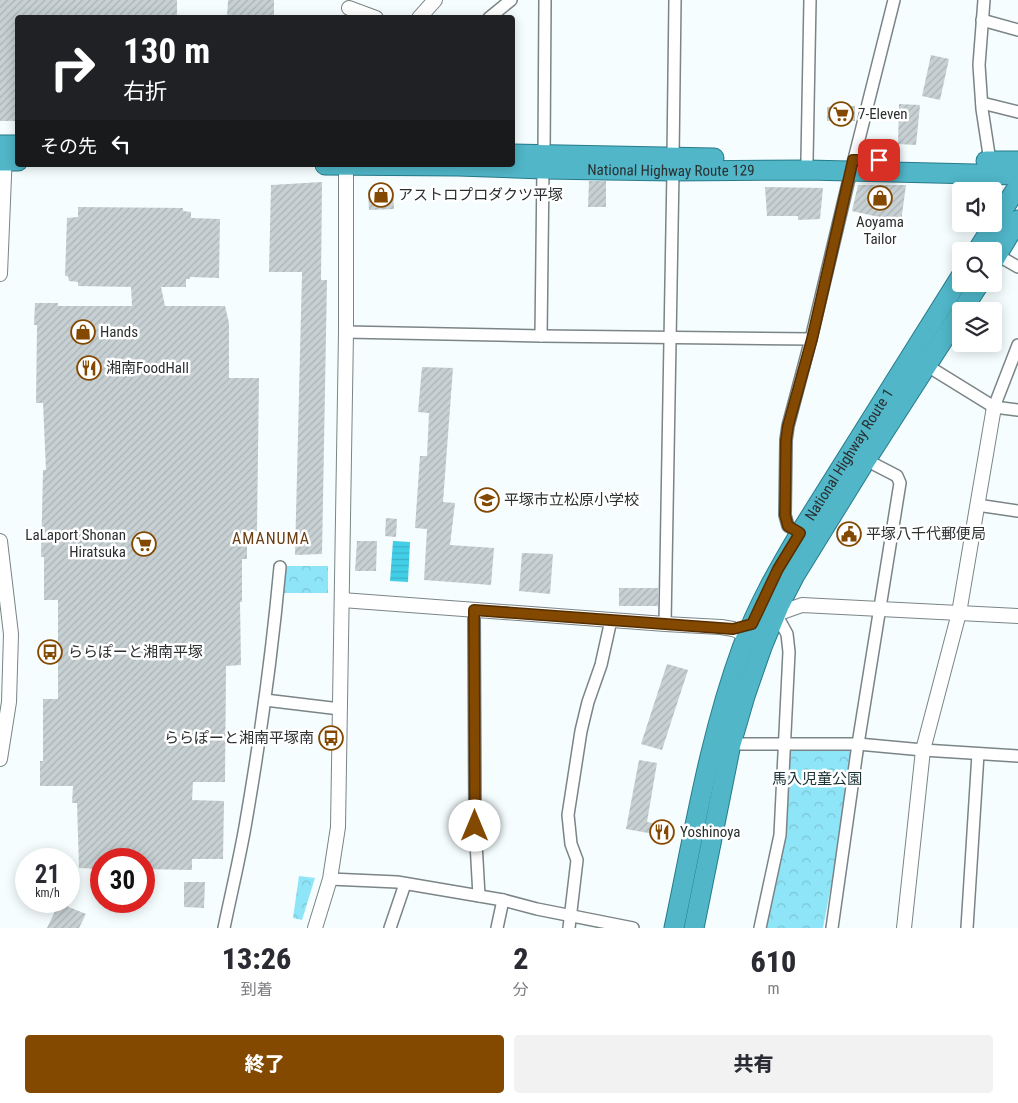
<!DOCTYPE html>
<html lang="ja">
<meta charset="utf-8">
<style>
:root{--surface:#fff;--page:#f2f2f3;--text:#2b2b33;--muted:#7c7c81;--accent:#834900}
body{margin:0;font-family:"Roboto Condensed","Noto Sans JP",sans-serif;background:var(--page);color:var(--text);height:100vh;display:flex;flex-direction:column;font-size:19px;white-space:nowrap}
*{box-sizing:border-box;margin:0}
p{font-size:16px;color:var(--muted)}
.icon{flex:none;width:28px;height:28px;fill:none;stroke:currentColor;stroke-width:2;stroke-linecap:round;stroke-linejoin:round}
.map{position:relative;height:928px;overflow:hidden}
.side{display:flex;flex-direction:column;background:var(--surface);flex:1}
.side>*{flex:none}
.guide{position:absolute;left:15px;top:15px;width:500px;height:152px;border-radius:5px;box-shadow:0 2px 12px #0003;background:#202124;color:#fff;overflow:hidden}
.fabs{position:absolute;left:952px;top:182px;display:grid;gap:10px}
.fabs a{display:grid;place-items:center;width:50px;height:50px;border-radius:5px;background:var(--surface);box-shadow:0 2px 12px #0003;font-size:25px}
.speed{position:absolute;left:15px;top:848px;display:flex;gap:10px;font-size:25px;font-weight:700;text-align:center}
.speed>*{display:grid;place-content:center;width:65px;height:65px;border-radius:50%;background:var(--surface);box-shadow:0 2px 12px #0003;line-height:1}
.speed small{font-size:12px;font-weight:400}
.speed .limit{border:8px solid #d22;background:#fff;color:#111}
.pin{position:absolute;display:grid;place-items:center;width:42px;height:42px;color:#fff;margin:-21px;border-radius:10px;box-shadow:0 2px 8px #0006}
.me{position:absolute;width:55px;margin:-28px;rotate:0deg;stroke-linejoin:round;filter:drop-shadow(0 0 4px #0008)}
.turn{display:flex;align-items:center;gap:18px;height:105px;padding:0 25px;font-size:22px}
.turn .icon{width:65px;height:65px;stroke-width:2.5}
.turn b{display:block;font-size:35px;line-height:42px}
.then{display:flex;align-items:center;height:48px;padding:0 25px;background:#0003;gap:10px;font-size:19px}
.eta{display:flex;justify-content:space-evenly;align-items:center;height:85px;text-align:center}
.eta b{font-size:30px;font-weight:800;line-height:35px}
.primary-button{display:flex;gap:10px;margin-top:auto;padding:10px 25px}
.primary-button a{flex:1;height:58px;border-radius:5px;background:var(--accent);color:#fff;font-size:20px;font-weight:800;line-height:58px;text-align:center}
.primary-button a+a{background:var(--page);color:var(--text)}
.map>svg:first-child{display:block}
.park{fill:url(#park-crowns)}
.water{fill:url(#water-rules)}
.building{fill:url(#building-hatch)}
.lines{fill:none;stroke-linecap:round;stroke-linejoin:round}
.minor-casing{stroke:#7b8486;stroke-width:14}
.tertiary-casing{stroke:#7b8486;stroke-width:16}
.trunk-casing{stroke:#277b8a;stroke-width:21}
.minor{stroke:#fff;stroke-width:11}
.tertiary{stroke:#fff;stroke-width:14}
.trunk{stroke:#50b6c8;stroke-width:19}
.route-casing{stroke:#552f00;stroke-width:12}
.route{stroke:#834900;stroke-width:9}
.labels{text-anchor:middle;stroke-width:5;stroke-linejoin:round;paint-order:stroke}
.poi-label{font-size:15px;fill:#2b2f30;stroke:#fff;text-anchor:start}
.street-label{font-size:15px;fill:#2b2f30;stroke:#fff}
.park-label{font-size:15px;fill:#193034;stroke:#fff}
.neighbourhood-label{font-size:16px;letter-spacing:1px;fill:#6a4016;stroke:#fff}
</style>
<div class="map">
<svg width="1018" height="928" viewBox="0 0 1018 928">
<defs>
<pattern id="park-crowns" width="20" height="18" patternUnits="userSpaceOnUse" patternTransform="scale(1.25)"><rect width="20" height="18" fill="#8ee5f7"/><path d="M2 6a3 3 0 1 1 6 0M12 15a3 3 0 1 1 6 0" fill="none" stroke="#7bc5d4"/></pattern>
<pattern id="water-rules" width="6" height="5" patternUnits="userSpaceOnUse" patternTransform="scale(1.25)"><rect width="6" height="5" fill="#41cee7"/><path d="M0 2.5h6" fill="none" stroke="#39b1c6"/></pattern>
<pattern id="building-hatch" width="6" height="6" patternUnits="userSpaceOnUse" patternTransform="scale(1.25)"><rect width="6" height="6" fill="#c7d0d3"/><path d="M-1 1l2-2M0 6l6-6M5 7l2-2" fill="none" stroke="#abb3b5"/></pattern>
</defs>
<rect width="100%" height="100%" fill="#f5fdff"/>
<g class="park">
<rect x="284" y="566" width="44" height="27"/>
<polygon points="784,744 858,744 823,928 762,928 780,835"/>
<polygon points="299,876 315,878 302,920 293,918"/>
</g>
<polygon class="water" points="393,541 410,542 408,582 390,581"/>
<g class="building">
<polygon points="0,0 177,0 177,18 18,18 18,121 0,121"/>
<polygon points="228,0 274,0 274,18 227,18"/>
<polygon points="931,55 949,59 940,100 922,96"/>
<polygon points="899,104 920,105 916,145 898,144"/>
<polygon points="855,106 855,121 827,121 827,107"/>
<polygon points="589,181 606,181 606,207 588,207"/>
<polygon points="322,182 321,280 327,280 322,554 295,555 302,272 269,272 271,185"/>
<polygon points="858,185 906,185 901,222 852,211"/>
<polygon points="765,187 823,188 820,219 798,220 798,216 767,216"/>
<polygon points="393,189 394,209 369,210 368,190"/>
<polygon points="78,207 183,208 183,211 191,212 191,218 220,219 219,278 190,277 190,279 186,279 186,287 161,287 165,306 225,306 229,323 229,378 259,378 257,531 247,531 247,559 242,559 242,602 240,602 241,665 226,666 225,782 193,782 192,800 224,801 223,859 192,859 192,870 144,869 144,859 101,859 101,869 79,868 77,803 72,803 73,786 40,786 40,761 43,761 43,699 58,699 58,600 44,600 44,557 41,557 43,470 46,470 43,403 36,403 37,325 34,325 35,303 58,303 58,306 132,306 131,287 78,286 78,282 69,281 68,276 65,276 67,218 78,217"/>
<polygon points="422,367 453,368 443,502 455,503 450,545 494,548 491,585 424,580 427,529 415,528 420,456 427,456 429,413 418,412"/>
<polygon points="386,518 397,519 396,537 385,536"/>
<polygon points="357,541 377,541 376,571 355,571"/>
<polygon points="522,553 553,554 550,594 519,591"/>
<rect x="619" y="588" width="39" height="18"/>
<polygon points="667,664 688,670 662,750 641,744"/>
<polygon points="639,760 657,763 647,822 674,827 670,840 653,836 654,834 626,829"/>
<polygon points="184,882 205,882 204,908 184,907"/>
<polygon points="59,903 86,914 79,928 47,928"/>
</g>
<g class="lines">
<g class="minor-casing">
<g id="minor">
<polyline points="984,0 979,65 982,109 990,161"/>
<polyline points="489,18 511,0"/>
<polyline points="982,20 1018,30"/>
<polyline points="982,103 1018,112"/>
<polyline points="544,154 545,0"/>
<polyline points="673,157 675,0"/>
<polyline points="807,160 810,0"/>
<polyline points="997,255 1018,267"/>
<polyline points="346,332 541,336 811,339"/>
<polyline points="541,336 543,169"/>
<polyline points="926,365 994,407 1018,410"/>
<polyline points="994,407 1018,345"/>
<polyline points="977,505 1018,511"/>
<polyline points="800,533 788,526 785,515 786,440 788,426 811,339 848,183 894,0"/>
<polyline points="474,610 475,825 479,896"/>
<polyline points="665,624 673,171"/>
<polyline points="265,700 340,709"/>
<polyline points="731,744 858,744 923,750 1018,756"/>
<polyline points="330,879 397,882 503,900 537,909 633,928"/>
<path d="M224,928C231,894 239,861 245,827C260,741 272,654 280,567"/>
<polyline points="390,928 405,884"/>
<polyline points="497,928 503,900"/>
<polyline points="569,928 577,860 571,844 568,815 581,731 588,702 601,665 611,620"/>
<polyline points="760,928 780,835 789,652 787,634 776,614"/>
<polyline points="832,928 858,744 900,483 897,476 866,460"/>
<polyline points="967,928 978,754"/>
</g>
</g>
<g class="tertiary-casing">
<g id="tertiary">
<polyline points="349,8 376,18"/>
<polyline points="419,18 435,0"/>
<polyline points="0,274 5,152"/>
<polyline points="0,541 11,634 9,702 0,759"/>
<polyline points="342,600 665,624 721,627 733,629 747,635 755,640"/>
<polyline points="771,616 802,605 1018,616"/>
<polyline points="315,928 330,879 338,827 346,332 346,165"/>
<polyline points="904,928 923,750 959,613 994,407"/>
</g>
</g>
<g class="trunk-casing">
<g id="trunk">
<polyline points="0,145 18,145"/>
<polyline points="512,154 714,158"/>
<polyline points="0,161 18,161"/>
<polyline points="986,161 1018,161"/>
<path id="s1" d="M325,165L458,166L543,169L673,171L807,170L1018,175"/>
<polyline points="977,251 1018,186"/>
<polyline points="994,260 1018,220"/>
<path id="s2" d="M674,928C694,834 709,738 742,648C757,607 778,570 800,533L961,276"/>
<polyline points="694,928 731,744 745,696 762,647 779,606 795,575 866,460 979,284"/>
</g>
</g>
<use href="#minor" class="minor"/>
<use href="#tertiary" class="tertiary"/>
<use href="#trunk" class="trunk"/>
</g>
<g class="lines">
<g class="route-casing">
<polyline id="route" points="475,826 474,610 733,629 752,624 778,569 800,533 788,526 785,515 786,440 788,426 812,339 853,160 879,160"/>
</g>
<use href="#route" class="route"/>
</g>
<defs>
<g id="supermarket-ring" transform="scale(1.25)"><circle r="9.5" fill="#fff" stroke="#834900" stroke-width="1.5"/><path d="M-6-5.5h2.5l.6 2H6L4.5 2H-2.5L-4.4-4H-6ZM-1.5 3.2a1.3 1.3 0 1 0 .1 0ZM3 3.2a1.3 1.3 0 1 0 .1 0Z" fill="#834900"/></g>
<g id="shop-ring" transform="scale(1.25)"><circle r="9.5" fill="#fff" stroke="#834900" stroke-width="1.5"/><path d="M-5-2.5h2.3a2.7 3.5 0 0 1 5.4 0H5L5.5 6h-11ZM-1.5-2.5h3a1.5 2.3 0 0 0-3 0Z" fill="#834900"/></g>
<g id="restaurant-ring" transform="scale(1.25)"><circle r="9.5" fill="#fff" stroke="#834900" stroke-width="1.5"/><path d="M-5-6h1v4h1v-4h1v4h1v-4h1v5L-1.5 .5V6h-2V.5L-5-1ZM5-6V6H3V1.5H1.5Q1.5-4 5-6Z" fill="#834900"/></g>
<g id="school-ring" transform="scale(1.25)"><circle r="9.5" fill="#fff" stroke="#834900" stroke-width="1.5"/><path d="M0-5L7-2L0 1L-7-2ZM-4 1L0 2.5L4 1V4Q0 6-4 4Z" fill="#834900"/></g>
<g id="civic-ring" transform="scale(1.25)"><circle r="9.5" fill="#fff" stroke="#834900" stroke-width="1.5"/><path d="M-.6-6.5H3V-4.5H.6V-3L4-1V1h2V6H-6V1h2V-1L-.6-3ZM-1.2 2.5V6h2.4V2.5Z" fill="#834900"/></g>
<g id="bus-ring" transform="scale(1.25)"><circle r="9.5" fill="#fff" stroke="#834900" stroke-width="1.5"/><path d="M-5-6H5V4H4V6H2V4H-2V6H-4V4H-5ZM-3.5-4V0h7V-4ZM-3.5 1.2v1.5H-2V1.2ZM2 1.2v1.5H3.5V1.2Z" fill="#834900"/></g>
</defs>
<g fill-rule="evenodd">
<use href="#supermarket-ring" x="841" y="114"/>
<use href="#shop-ring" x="381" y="195"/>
<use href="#shop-ring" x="880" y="198"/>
<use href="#shop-ring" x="83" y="332"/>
<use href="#restaurant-ring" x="89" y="368"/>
<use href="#school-ring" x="487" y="500"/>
<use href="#civic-ring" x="849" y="534"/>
<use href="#supermarket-ring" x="144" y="544"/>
<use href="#bus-ring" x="50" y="652"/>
<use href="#bus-ring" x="331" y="738"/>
<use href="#restaurant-ring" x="662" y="832"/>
</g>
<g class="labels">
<g class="poi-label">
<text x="858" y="119">7-Eleven</text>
<text x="398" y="200">アストロプロダクツ平塚</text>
<text x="880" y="227" text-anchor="middle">Aoyama<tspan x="880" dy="17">Tailor</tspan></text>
<text x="100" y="337">Hands</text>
<text x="106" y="373">湘南FoodHall</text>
<text x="504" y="505">平塚市立松原小学校</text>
<text x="866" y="539">平塚八千代郵便局</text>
<text x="126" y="540" text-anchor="end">LaLaport Shonan<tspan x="126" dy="17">Hiratsuka</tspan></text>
<text x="68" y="657">ららぽーと湘南平塚</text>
<text x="314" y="743" text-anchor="end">ららぽーと湘南平塚南</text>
<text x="680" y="837">Yoshinoya</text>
</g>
<g class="street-label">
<text dy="5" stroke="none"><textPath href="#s1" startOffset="346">National Highway Route 129</textPath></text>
<text dy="5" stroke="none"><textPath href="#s2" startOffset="510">National Highway Route 1</textPath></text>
</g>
<g class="park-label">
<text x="817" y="784">馬入児童公園</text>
</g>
<g class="neighbourhood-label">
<text x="271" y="544">AMANUMA</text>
</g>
</g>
</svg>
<div class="fabs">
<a><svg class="icon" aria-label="sound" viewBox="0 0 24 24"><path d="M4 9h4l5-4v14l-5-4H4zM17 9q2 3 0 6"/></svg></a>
<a><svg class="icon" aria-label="search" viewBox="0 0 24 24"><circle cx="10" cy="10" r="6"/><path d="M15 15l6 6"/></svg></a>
<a><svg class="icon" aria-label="layers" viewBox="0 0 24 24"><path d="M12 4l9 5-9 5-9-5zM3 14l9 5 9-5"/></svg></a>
</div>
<div class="speed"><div>21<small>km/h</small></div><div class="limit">30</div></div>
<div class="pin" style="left:879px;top:160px;background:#d93025"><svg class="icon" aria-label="arrive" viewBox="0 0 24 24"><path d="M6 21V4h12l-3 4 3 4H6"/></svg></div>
<svg class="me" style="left:475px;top:826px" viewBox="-20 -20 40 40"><circle r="19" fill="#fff"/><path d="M0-13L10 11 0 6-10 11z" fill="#834900"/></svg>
<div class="guide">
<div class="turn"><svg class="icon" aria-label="right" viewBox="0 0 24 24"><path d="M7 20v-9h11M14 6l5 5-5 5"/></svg><div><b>130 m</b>右折</div></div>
<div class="then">その先<svg class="icon" aria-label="left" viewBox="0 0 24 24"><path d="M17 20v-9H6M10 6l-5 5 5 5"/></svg></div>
</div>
</div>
<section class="side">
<div class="eta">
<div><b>13:26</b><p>到着</p></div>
<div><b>2</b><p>分</p></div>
<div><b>610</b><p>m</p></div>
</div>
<div class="primary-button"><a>終了</a><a>共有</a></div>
</section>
